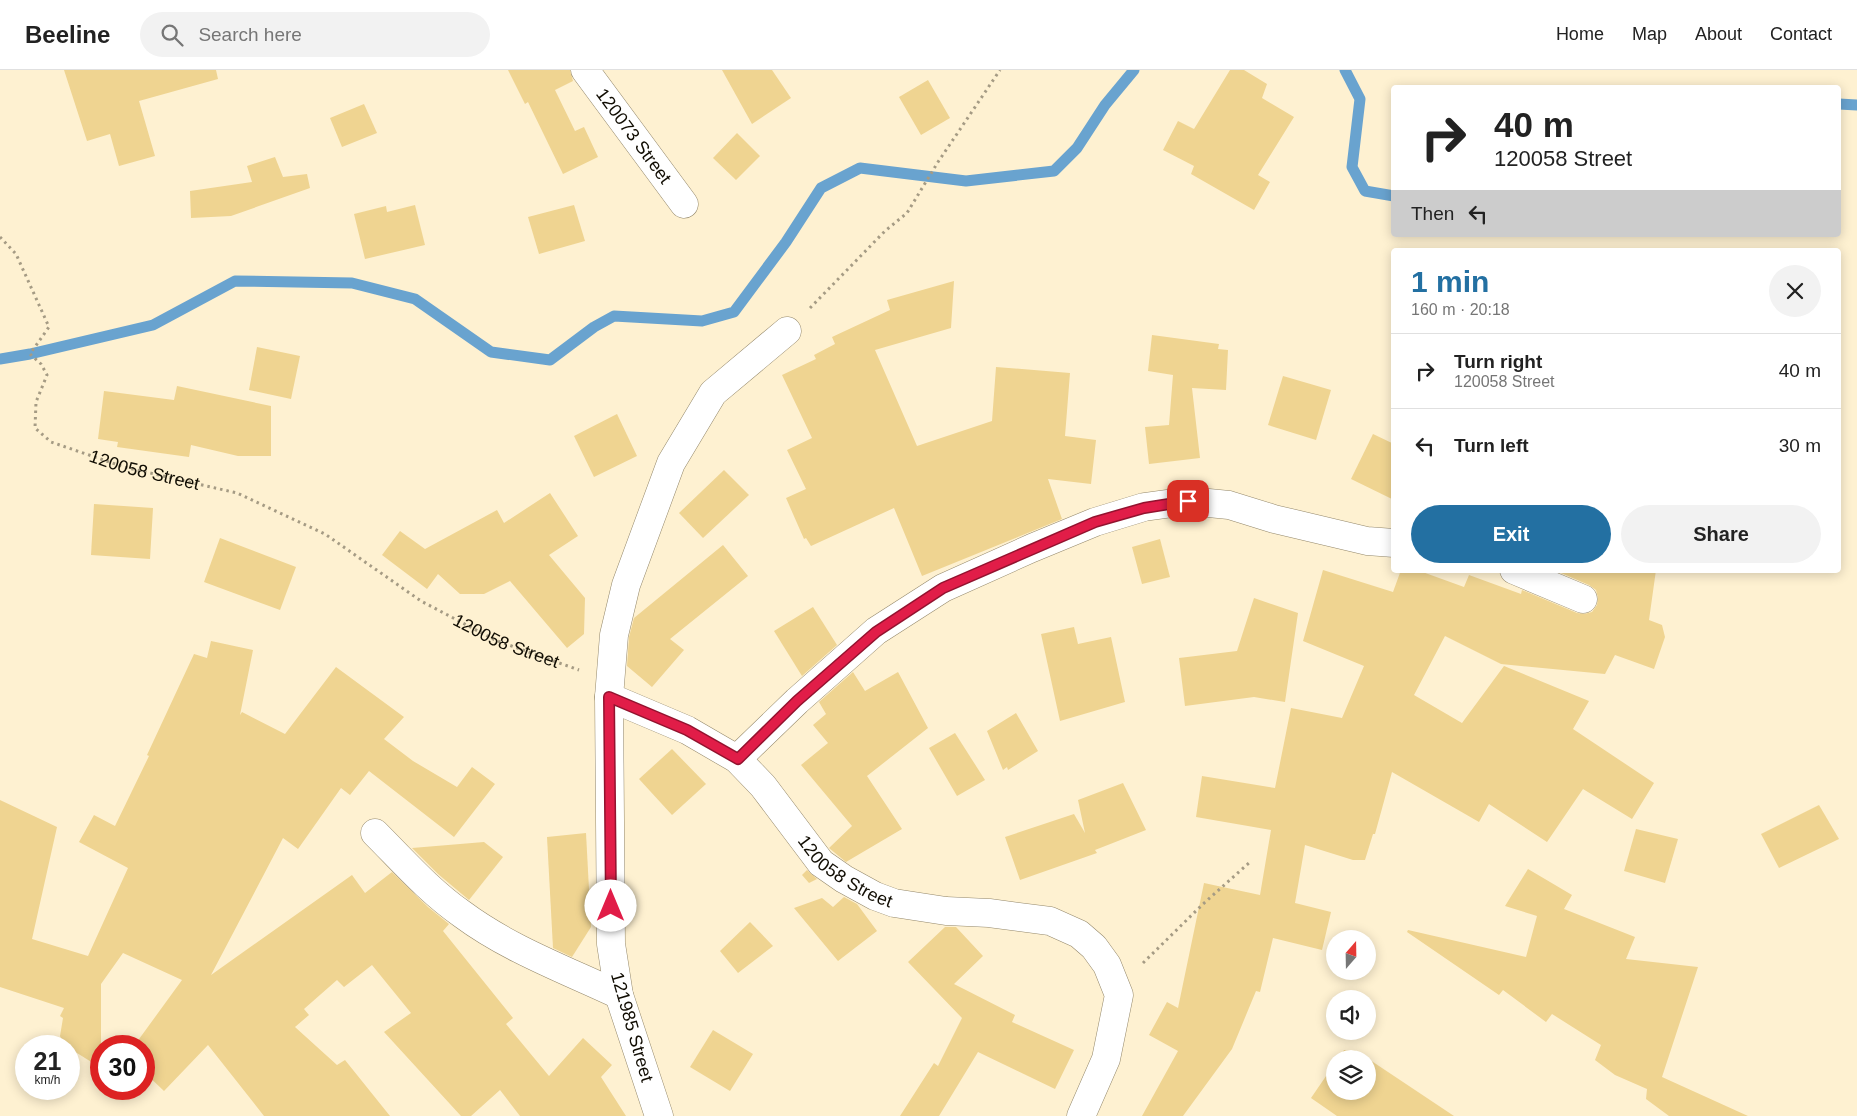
<!DOCTYPE html>
<meta charset="utf-8">
<style>
:root{--surface:#fff;--page:#f2f2f2;--text:#222;--muted:#767676;--line:#e0e0e0;--accent:#2370a2}
body{margin:0;font-family:Arial,sans-serif;background:var(--page);color:var(--text);height:100vh;display:flex;flex-direction:column;font-size:19px;white-space:nowrap}
*{box-sizing:border-box;margin:0}
p{font-size:16px;color:var(--muted)}
.icon{flex:none;width:28px;height:28px;fill:none;stroke:currentColor;stroke-width:2;stroke-linecap:round;stroke-linejoin:round}
.map{position:relative;flex:1;overflow:hidden}
.panel{position:absolute;left:1391px;top:178px;width:450px;height:325px;display:flex;flex-direction:column;background:var(--surface);border-radius:5px;box-shadow:0 2px 12px #0003}
.panel>*{flex:none}
.guide{position:absolute;left:1391px;top:15px;width:450px;height:152px;border-radius:5px;box-shadow:0 2px 12px #0003;background:#fff;color:var(--text);overflow:hidden}
.needle{width:32px;rotate:20deg}
.tools{position:absolute;left:1326px;top:860px;display:grid;gap:10px}
.tools a{display:grid;place-items:center;width:50px;height:50px;border-radius:50%;background:var(--surface);box-shadow:0 2px 12px #0003;font-size:25px}
.speed{position:absolute;left:15px;top:965px;display:flex;gap:10px;font-size:25px;font-weight:700;text-align:center}
.speed>*{display:grid;place-content:center;width:65px;height:65px;border-radius:50%;background:var(--surface);box-shadow:0 2px 12px #0003;line-height:1}
.speed small{font-size:12px;font-weight:400}
.speed .limit{border:8px solid #d22;background:#fff;color:#111}
.pin{position:absolute;display:grid;place-items:center;width:42px;height:42px;color:#fff;margin:-21px;border-radius:10px;box-shadow:0 2px 8px #0006}
.me{position:absolute;width:55px;margin:-28px;rotate:0deg;stroke-linejoin:round;filter:drop-shadow(0 0 4px #0008)}
.turn{display:flex;align-items:center;gap:18px;height:105px;padding:0 20px;font-size:22px}
.turn .icon{width:65px;height:65px;stroke-width:2.5}
.turn b{display:block;font-size:35px;line-height:42px}
.then{display:flex;align-items:center;height:48px;padding:0 20px;background:#0003;gap:10px;font-size:19px}
.round{display:grid;place-items:center;flex:none;width:52px;height:52px;border-radius:26px;background:var(--page)}
.headline{display:flex;align-items:center;justify-content:space-between;height:85px;padding:0 20px}
h1{font-size:30px;font-weight:800;line-height:38px;color:var(--accent)}
.primary-button{display:flex;gap:10px;margin-top:auto;padding:10px 20px}
.primary-button a{flex:1;height:58px;border-radius:30px;background:var(--accent);color:#fff;font-size:20px;font-weight:800;line-height:58px;text-align:center}
.primary-button a+a{background:var(--page);color:var(--text)}
ul{padding:0;list-style:none}
li{display:flex;align-items:center;gap:15px;height:75px;padding:0 20px;border-top:1px solid var(--line)}
li div{flex:1}
li b{display:block;font-size:19px}
li em{font-style:normal}
header{display:flex;align-items:center;gap:30px;box-sizing:border-box;height:70px;padding:0 25px;background:var(--surface);border-bottom:1px solid var(--line)}
header strong{font-size:24px}
nav{display:flex;gap:28px;margin-inline-start:auto;font-size:18px}
.search{width:350px;height:45px;background:var(--page);display:flex;align-items:center;gap:12px;box-sizing:border-box;padding:0 18px;border-radius:28px;color:var(--muted);font-size:19px}
.map>svg:first-child{display:block}
.lines{fill:none;stroke-linecap:round;stroke-linejoin:round}
.stream{stroke:#69a3cf;stroke-width:11}
.building{fill:#efd491}
.minor-casing{stroke:#94886b;stroke-width:29}
.path{stroke:#a59b84;stroke-width:3;stroke-dasharray:2.5 4;stroke-linecap:butt}
.minor{stroke:#fff;stroke-width:28}
.route-casing{stroke:#92132f;stroke-width:12}
.route{stroke:#e11d48;stroke-width:9}
.labels{text-anchor:middle;stroke-width:4.5;stroke-linejoin:round;paint-order:stroke}
.street-label{font-size:18px;fill:#110d03;stroke:#fff}
</style>
<header>
<strong>Beeline</strong>
<div class="search"><svg class="icon" aria-label="search" viewBox="0 0 24 24"><circle cx="10" cy="10" r="6"/><path d="M15 15l6 6"/></svg>Search here</div>
<nav><a>Home</a><a>Map</a><a>About</a><a>Contact</a></nav>
</header>
<div class="map">
<svg width="1857" height="1046" viewBox="0 0 1857 1046">
<rect width="100%" height="100%" fill="#fef1d1"/>
<g class="lines">
<g class="stream">
<polyline points="1345,0 1360,29 1352,97 1365,121 1394,126"/>
<polyline points="1839,34 1857,35"/>
<polyline points="0,289 30,284 153,255 235,211 352,213 415,229 491,282 550,290 594,257 614,246 702,251 734,242 786,172 821,118 860,98 966,111 1054,101 1077,78 1105,35 1134,0"/>
</g>
</g>
<g class="building">
<polygon points="64,0 216,0 218,9 139,31 155,86 119,96 110,64 87,71"/>
<polygon points="508,0 570,0 573,11 555,20 575,61 584,57 598,87 563,104 528,32 525,34"/>
<polygon points="722,0 772,0 791,28 752,54"/>
<polygon points="1230,0 1244,0 1267,14 1262,28 1294,47 1258,105 1270,112 1254,140 1191,104 1194,96 1163,80 1178,51 1194,59"/>
<polygon points="928,10 950,48 921,65 899,27"/>
<polygon points="364,34 377,63 342,77 330,48"/>
<polygon points="737,63 760,86 736,110 713,88"/>
<polygon points="275,87 283,107 307,104 310,118 231,146 191,148 190,121 252,112 247,96"/>
<polygon points="415,135 425,175 365,189 354,144 386,136 387,142"/>
<polygon points="574,135 585,171 539,184 528,147"/>
<polygon points="954,211 951,258 875,280 917,376 992,351 996,297 1070,303 1065,366 1096,370 1091,414 1048,409 1062,449 922,506 894,438 811,476 806,468 804,469 786,428 806,419 787,380 812,368 782,305 816,289 814,285 835,274 832,267 890,240 887,230"/>
<polygon points="1152,265 1219,274 1218,279 1228,280 1226,320 1192,318 1200,388 1149,394 1145,357 1169,355 1173,305 1148,301"/>
<polygon points="257,277 300,286 291,329 249,320"/>
<polygon points="1283,306 1331,320 1316,370 1268,355"/>
<polygon points="177,316 271,336 271,386 238,386 191,375 189,387 117,377 118,372 98,369 104,321 174,330"/>
<polygon points="617,344 637,386 594,407 574,366"/>
<polygon points="1373,364 1394,374 1394,430 1351,409"/>
<polygon points="724,400 749,425 703,468 679,443"/>
<polygon points="550,423 578,466 549,485 585,528 584,564 567,578 510,511 484,524 460,524 438,504 427,519 382,485 400,461 425,479 497,440 504,453"/>
<polygon points="94,434 153,438 150,489 91,485"/>
<polygon points="220,468 296,497 280,540 204,512"/>
<polygon points="1160,469 1170,507 1142,514 1132,477"/>
<polygon points="723,475 748,506 670,569 684,580 652,617 627,596 629,567 634,548"/>
<polygon points="1323,500 1393,522 1401,500 1417,500 1464,517 1469,505 1521,524 1522,520 1577,543 1584,544 1592,542 1597,535 1598,528 1596,520 1589,515 1554,500 1656,500 1649,550 1662,555 1665,567 1654,599 1615,585 1605,604 1501,594 1445,566 1414,625 1462,653 1504,596 1589,631 1573,659 1654,713 1632,749 1583,719 1547,772 1489,734 1479,752 1392,702 1375,764 1373,764 1365,790 1353,790 1305,775 1295,833 1331,842 1322,880 1273,868 1260,922 1256,921 1232,979 1183,1046 1142,1046 1178,981 1149,965 1167,932 1178,938 1204,813 1260,825 1271,760 1196,747 1202,706 1275,718 1291,638 1342,648 1364,596 1303,571"/>
<polygon points="1254,528 1298,543 1285,632 1254,627 1185,636 1179,588 1237,581"/>
<polygon points="813,537 837,575 802,606 774,561"/>
<polygon points="1074,557 1078,574 1111,567 1125,632 1060,651 1041,564"/>
<polygon points="211,571 253,580 240,645 242,642 285,664 336,597 404,647 384,669 413,691 457,717 472,697 495,714 454,767 369,701 350,725 341,718 298,779 283,768 211,905 352,805 365,823 392,802 428,837 449,854 443,861 513,948 506,954 549,1006 583,968 612,995 601,1007 626,1046 520,1046 500,1020 471,1046 461,1046 384,962 411,943 372,895 344,917 337,910 304,939 309,945 295,957 337,995 345,990 390,1046 264,1046 208,975 164,1021 144,1002 144,976 134,976 182,910 123,883 101,914 101,998 69,978 69,976 64,975 60,966 63,948 60,946 64,938 0,917 0,730 57,757 32,869 88,886 128,798 79,772 94,745 115,756 149,686 147,685 194,584 207,588"/>
<polygon points="853,602 865,621 898,602 928,658 867,706 902,759 846,792 829,778 852,756 801,695 828,673 813,655 826,644 819,632"/>
<polygon points="1016,643 1038,681 1008,700 1007,697 1003,700 987,661"/>
<polygon points="955,663 985,710 957,726 929,678"/>
<polygon points="672,679 706,714 672,745 639,709"/>
<polygon points="1123,713 1146,760 1095,780 1097,783 1020,810 1005,767 1074,744 1085,763 1078,730"/>
<polygon points="1819,735 1839,769 1779,798 1761,764"/>
<polygon points="1636,759 1678,769 1665,813 1624,801"/>
<polygon points="586,763 591,857 572,887 553,878 547,767"/>
<polygon points="484,772 503,787 469,830 438,804 412,778"/>
<polygon points="1528,799 1572,825 1564,839 1635,867 1626,889 1698,897 1662,1007 1748,1046 1669,1046 1646,1029 1647,1019 1615,1005 1595,990 1601,975 1552,944 1546,952 1503,920 1499,925 1407,862 1408,860 1526,887 1537,846 1505,836"/>
<polygon points="807,800 817,809 809,813 802,805"/>
<polygon points="844,827 857,834 877,861 838,891 794,838 822,828 833,837"/>
<polygon points="750,852 773,876 738,903 720,881"/>
<polygon points="945,857 956,857 983,886 954,914 1015,945 1012,952 1074,980 1055,1019 978,982 939,1046 900,1046 934,993 938,996 962,948 908,892"/>
<polygon points="713,960 753,984 730,1021 690,997"/>
<polygon points="1344,980 1355,980 1454,1046 1337,1046 1311,1028 1335,993 1335,1021 1368,1021 1368,989 1338,989"/>
</g>
<g class="lines">
<g class="minor-casing">
<g id="minor">
<path id="s2" d="M585,0L684,134"/>
<polyline points="1514,500 1583,529"/>
<path id="s3" d="M609,627L687,660L737,689L763,716L821,793L844,809L875,826L894,833L946,841L989,843L1050,851L1079,864L1094,877L1107,895L1119,925L1106,989L1081,1046"/>
<polyline points="737,689 797,631 876,561 943,518 1032,478 1095,452 1144,437 1188,431 1229,435 1274,449 1367,471 1394,473"/>
<path d="M375,763C403,791 429,821 462,844C509,879 566,900 619,925"/>
<polyline points="659,1046 619,925 611,874 609,627 614,565 626,515 671,393 713,323 787,261"/>
</g>
</g>
<g class="path">
<path id="s1" d="M0,167L16,184L49,257L30,284L41,294L47,305L36,332L35,358L51,372L124,397L237,423L325,464L421,531L495,570L579,600"/>
<polyline points="810,238 885,161 907,143 938,92 1000,0"/>
<polyline points="1143,893 1203,834 1250,792"/>
</g>
<use href="#minor" class="minor"/>
</g>
<g class="lines">
<g class="route-casing">
<polyline id="route" points="611,836 609,627 687,660 738,689 797,631 876,562 943,518 1095,452 1144,438 1188,431"/>
</g>
<use href="#route" class="route"/>
</g>
<g class="labels">
<g class="street-label">
<text dy="6" stroke="none"><textPath href="#s2" startOffset="82">120073 Street</textPath></text>
<text dy="6" stroke="none"><textPath href="#s1" startOffset="338">120058 Street</textPath></text>
<text dy="6" stroke="none"><textPath href="#s1" startOffset="742">120058 Street</textPath></text>
<text dy="6" stroke="none"><textPath href="#s3" startOffset="301">120058 Street</textPath></text>
<text transform="translate(632 957) rotate(74)" y="6">121985 Street</text>
</g>
</g>
</svg>
<div class="tools">
<a><svg class="needle" viewBox="-14 -14 28 28"><path d="M0-13l5 13h-10z" fill="#e53935"/><path d="M0 13l5-13h-10z" fill="#767676"/></svg></a>
<a><svg class="icon" aria-label="sound" viewBox="0 0 24 24"><path d="M4 9h4l5-4v14l-5-4H4zM17 9q2 3 0 6"/></svg></a>
<a><svg class="icon" aria-label="layers" viewBox="0 0 24 24"><path d="M12 4l9 5-9 5-9-5zM3 14l9 5 9-5"/></svg></a>
</div>
<div class="speed"><div>21<small>km/h</small></div><div class="limit">30</div></div>
<div class="pin" style="left:1188px;top:431px;background:#d93025"><svg class="icon" aria-label="arrive" viewBox="0 0 24 24"><path d="M6 21V4h12l-3 4 3 4H6"/></svg></div>
<svg class="me" style="left:611px;top:836px" viewBox="-20 -20 40 40"><circle r="19" fill="#fff"/><path d="M0-13L10 11 0 6-10 11z" fill="#e11d48"/></svg>
<div class="guide">
<div class="turn"><svg class="icon" aria-label="right" viewBox="0 0 24 24"><path d="M7 20v-9h11M14 6l5 5-5 5"/></svg><div><b>40 m</b>120058 Street</div></div>
<div class="then">Then<svg class="icon" aria-label="left" viewBox="0 0 24 24"><path d="M17 20v-9H6M10 6l-5 5 5 5"/></svg></div>
</div>
<section class="panel">
<div class="headline"><div><h1>1 min</h1><p>160 m · 20:18</p></div><a class="round"><svg class="icon" aria-label="close" viewBox="0 0 24 24"><path d="M6 6l12 12M18 6L6 18"/></svg></a></div>
<ul>
<li><svg class="icon" aria-label="right" viewBox="0 0 24 24"><path d="M7 20v-9h11M14 6l5 5-5 5"/></svg><div><b>Turn right</b><p>120058 Street</p></div><em>40 m</em></li>
<li><svg class="icon" aria-label="left" viewBox="0 0 24 24"><path d="M17 20v-9H6M10 6l-5 5 5 5"/></svg><div><b>Turn left</b></div><em>30 m</em></li>
</ul>
<div class="primary-button"><a>Exit</a><a>Share</a></div>
</section>
</div>
